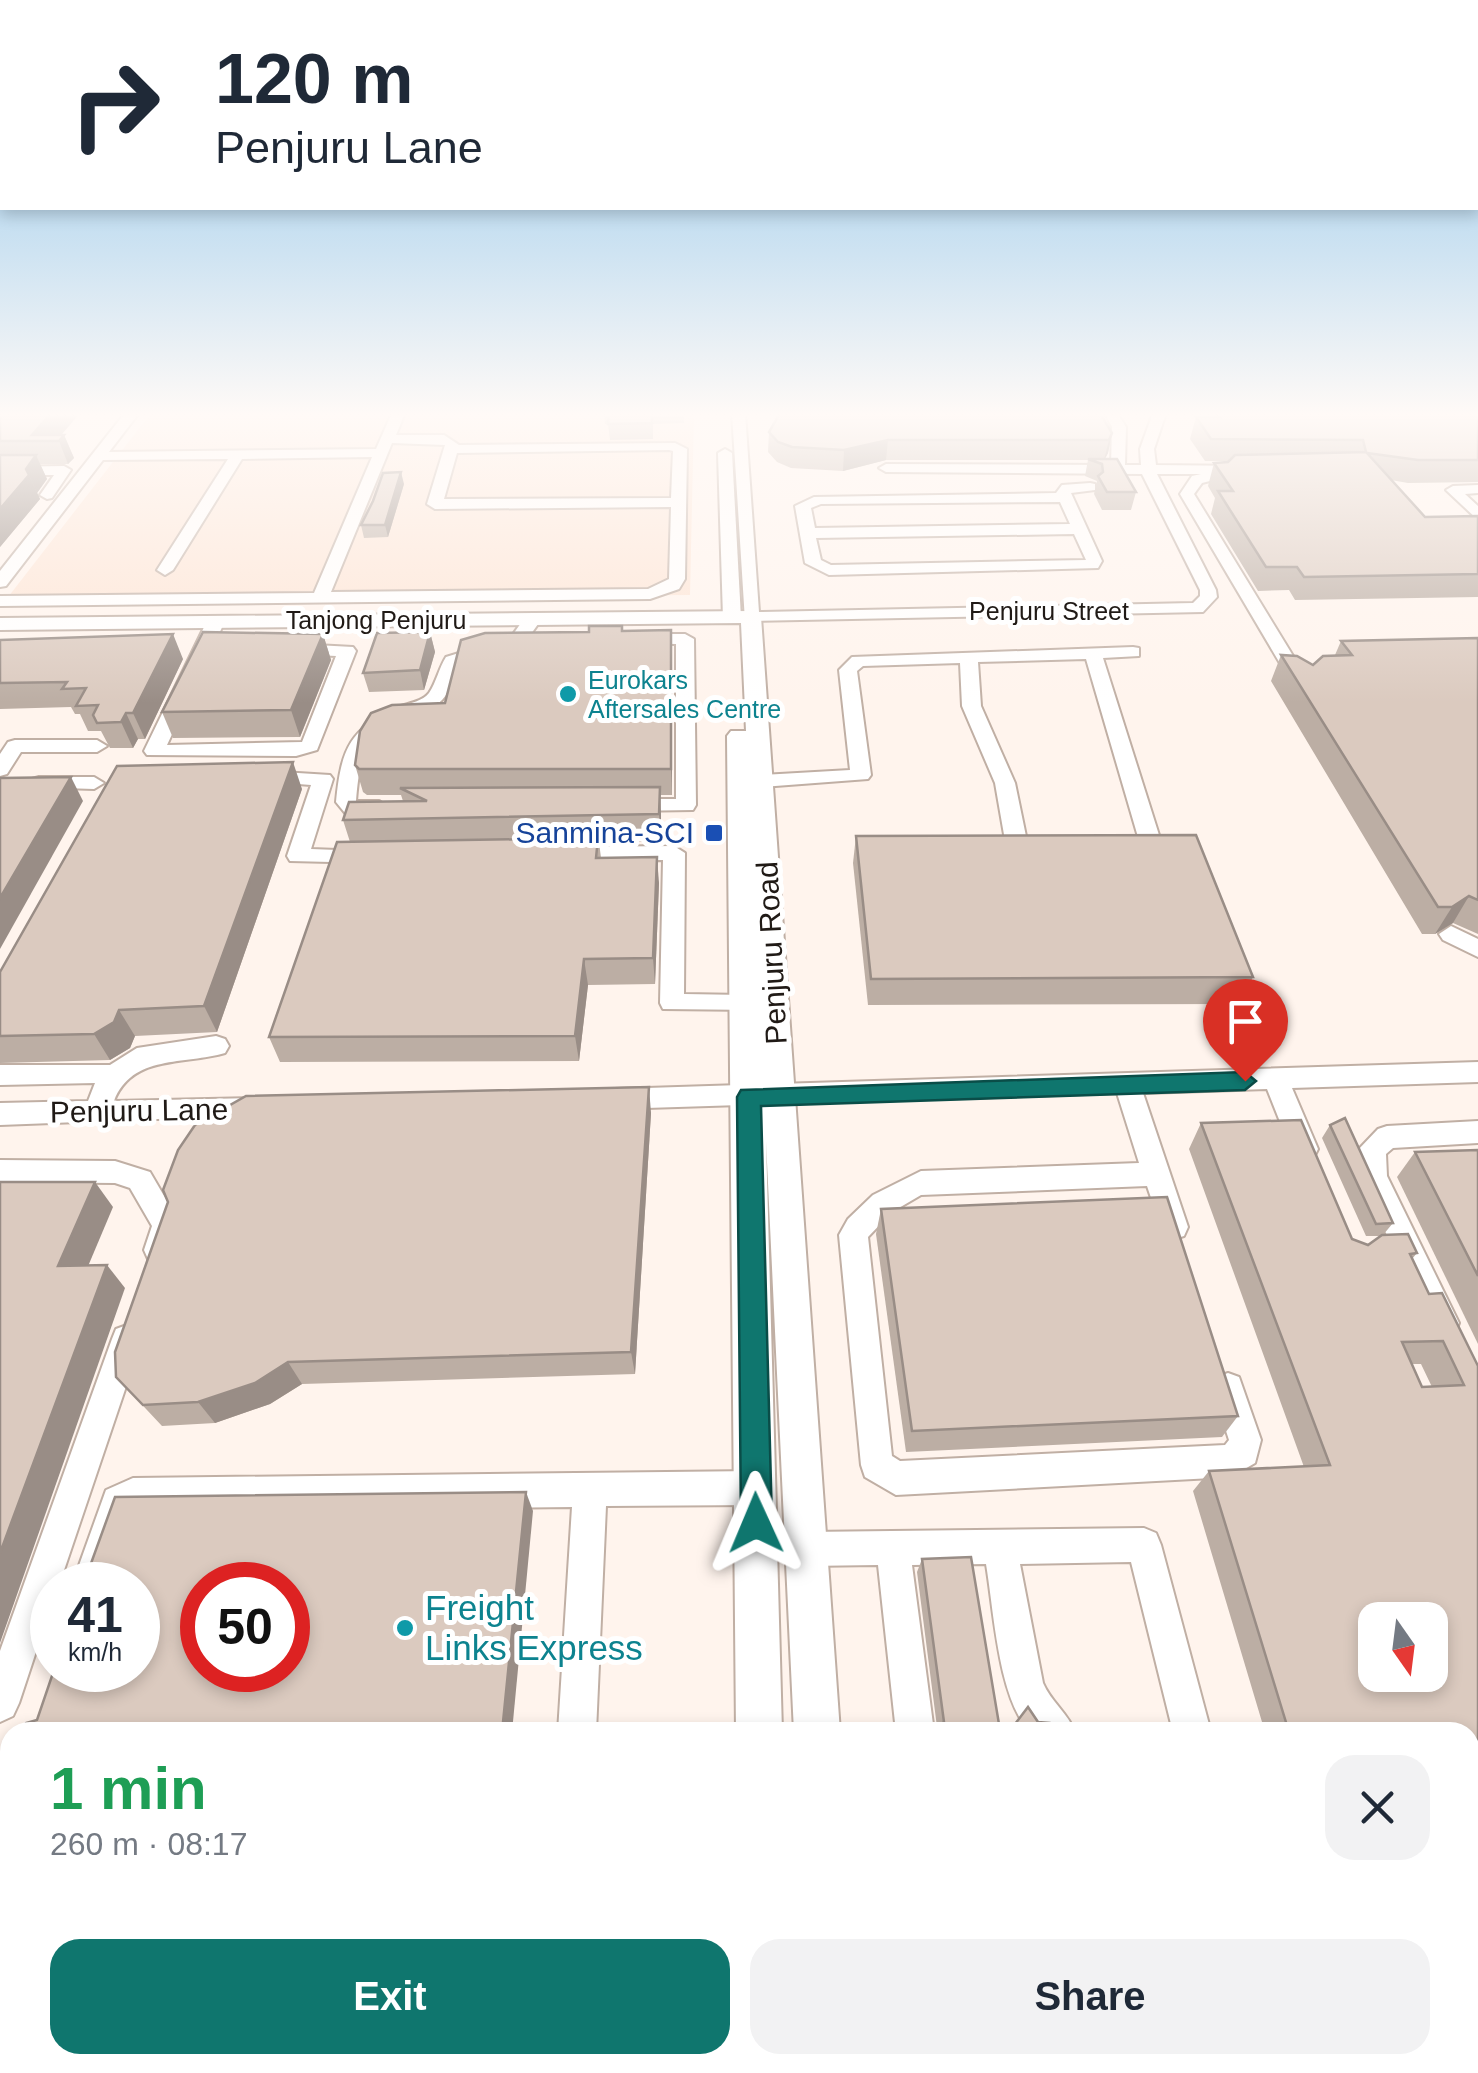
<!DOCTYPE html>
<meta charset="utf-8">
<style>
:root{--surface:#fff;--page:#f2f2f3;--text:#1f2937;--muted:#747a83;--accent:#0f766e}
body{margin:0;font-family:Helvetica,sans-serif;background:var(--page);color:var(--text);height:100vh;display:flex;flex-direction:column;font-size:38px;white-space:nowrap}
*{box-sizing:border-box;margin:0}
p{font-size:32px;color:var(--muted)}
.icon{flex:none;width:55px;height:55px;fill:none;stroke:currentColor;stroke-width:2;stroke-linecap:round;stroke-linejoin:round}
.map{position:relative;flex:1;overflow:hidden}
.details{position:absolute;left:0px;top:1722px;width:1480px;height:352px;display:flex;flex-direction:column;background:var(--surface);border-radius:30px 30px 0 0;box-shadow:0 5px 15px #0003}
.details>*{flex:none}
.guide{position:absolute;left:0px;top:0px;width:1480px;height:210px;box-shadow:0 5px 15px #0003;background:#fff;color:var(--text);overflow:hidden}
.needle{width:65px;rotate:166deg}
.controls{position:absolute;left:1358px;top:1602px;display:grid;gap:20px}
.controls a{display:grid;place-items:center;width:90px;height:90px;border-radius:20px;background:var(--surface);box-shadow:0 5px 15px #0003;font-size:50px}
.speed{position:absolute;left:30px;top:1562px;display:flex;gap:20px;font-size:50px;font-weight:700;text-align:center}
.speed>*{display:grid;place-content:center;width:130px;height:130px;border-radius:50%;background:var(--surface);box-shadow:0 5px 15px #0003;line-height:1}
.speed small{font-size:25px;font-weight:400}
.speed .limit{border:15px solid #d22;background:#fff;color:#111}
.pin{position:absolute;display:grid;place-items:center;width:85px;height:85px;color:#fff;margin:-102px -42px;border-radius:50% 50% 50% 0;rotate:-45deg;box-shadow:0 0 10px #0007}
.pin .icon{rotate:45deg}
.me{position:absolute;width:110px;margin:-55px;rotate:359deg;stroke-linejoin:round;filter:drop-shadow(0 0 8px #0008)}
.turn{display:flex;align-items:center;gap:35px;height:210px;padding:0 50px;font-size:45px}
.turn .icon{width:130px;height:130px;stroke-width:2.5}
.turn b{display:block;font-size:70px;line-height:85px}
.round{display:grid;place-items:center;flex:none;width:105px;height:105px;border-radius:30px;background:var(--page)}
.head{display:flex;align-items:center;justify-content:space-between;height:170px;padding:0 50px}
h1{font-size:60px;font-weight:600;line-height:75px;color:#1e9e55}
.button{display:flex;gap:20px;margin-top:auto;padding:20px 50px}
.button a{flex:1;height:115px;border-radius:30px;background:var(--accent);color:#fff;font-size:40px;font-weight:600;line-height:115px;text-align:center}
.button a+a{background:var(--page);color:var(--text)}
.map>svg:first-child{display:block}
.built{fill:#fde4d4}
.lines{fill:none;stroke-linecap:round;stroke-linejoin:round}
.minor-casing{stroke:#c0afa4;stroke-width:4}
.major-casing{stroke:#c0afa4;stroke-width:4}
.highway-casing{stroke:#c0afa4;stroke-width:4}
.minor{fill:#fff;fill-rule:evenodd}
.major{fill:#fff;fill-rule:evenodd}
.highway{fill:#fff;fill-rule:evenodd}
.wall{fill:#bcaea4;fill-rule:evenodd}
.shaded-wall{fill:#998d86}
.building{fill:#dbcabf;stroke:#998d86;stroke-width:2.5;fill-rule:evenodd}
.route{fill:#0f766e;stroke:#0a4d48;stroke-width:2.5}
.culture-dot{fill:#0f9aa8;stroke:#fff;stroke-width:4}
.transit-dot{fill:#1a4fb4;stroke:#fff;stroke-width:4}
.labels{text-anchor:middle;stroke-width:10;stroke-linejoin:round;paint-order:stroke}
.far-street-label{font-size:25px;fill:#201a16;stroke:#fff}
.far-culture-label{font-size:25px;fill:#0d838f;stroke:#fff;text-anchor:start}
.transit-label{font-size:30px;fill:#164399;stroke:#fff;text-anchor:end}
.street-label{font-size:30px;fill:#201a16;stroke:#fff}
.near-culture-label{font-size:35px;fill:#0d838f;stroke:#fff;text-anchor:start}
</style>
<div class="map">
<svg width="1478" height="2073" viewBox="0 0 1478 2073">
<rect width="100%" height="100%" fill="#fff4ed"/>
<polygon class="built" points="151,413 694,413 690,595 5,601"/>
<g class="lines">
<g class="minor-casing">
<g id="minor">
<path d="M125,413H139L109,452L376,449L392,413H405L396,435H444L459,445L675,443L687,449L685,579L679,589L650,599L0,606V596L314,593L372,457L242,459L173,570L165,575L157,570L228,459L103,460L6,586L0,587V571ZM392,443L445,445L427,504L435,509L671,507L669,579L648,589L331,592ZM669,450L673,451L671,498L444,499L457,453Z"/>
<polygon points="732,413 745,413 759,612 1193,603 1200,596 1200,590 1142,474 886,472 879,468 886,464 1111,465 1112,427 1105,413 1117,413 1126,427 1125,465 1141,465 1140,449 1153,413 1166,413 1154,449 1156,465 1246,466 1253,470 1202,483 1194,494 1309,682 1300,688 1291,682 1180,494 1192,476 1201,474 1157,474 1216,590 1217,597 1203,612 745,621"/>
<polygon points="725,449 732,453 741,618 732,623 723,618 718,453"/>
<polygon points="0,467 64,466 71,470 52,498 47,499 40,495 54,475 0,475"/>
<path d="M1090,483L1095,484V490L1071,493L1102,561L1098,568L829,575L805,563L795,506L814,497L1056,493L1062,485ZM1060,502L1070,524L815,528L811,508L821,504ZM1074,534L1086,560L831,565L821,560L816,538Z"/>
<polygon points="1478,485 1478,493 1465,494 1478,506 1478,520 1446,490 1453,486"/>
<path d="M532,615L541,620L523,645L460,664C454,676 451,691 442,700C434,708 423,711 413,715C366,735 360,751 356,801H379L389,808L379,815L345,813L336,802C341,749 350,727 401,706C410,703 423,701 429,693C436,683 439,668 446,657L511,637L526,616Z"/>
<polygon points="216,616 225,621 167,745 302,742 336,656 297,654 288,649 297,644 353,647 356,651 317,750 296,756 147,755 144,751 207,621"/>
<polygon points="639,634 685,634 694,639 696,805 693,810 629,811 619,805 629,799 676,799 676,644 633,643 633,635"/>
<polygon points="1133,647 1139,648 1139,656 1103,658 1165,854 1162,859 1146,859 1143,854 1086,659 978,662 981,706 1015,783 1028,846 1025,851 1017,853 1006,846 995,783 962,706 960,663 863,666 857,671 871,775 868,779 762,787 752,781 762,775 850,770 839,670 852,657"/>
<polygon points="15,740 97,740 107,746 97,752 21,752 7,774 0,776 0,754 8,742"/>
<polygon points="266,771 330,775 333,779 311,849 364,851 372,853 375,858 372,863 290,861 287,856 311,785 259,781 256,777"/>
<polygon points="39,777 94,777 104,783 94,789 32,787 32,779"/>
<polygon points="674,846 685,853 684,994 745,995 754,998 757,1004 754,1010 663,1009 660,1003 663,860 569,861 558,854 569,847"/>
<polygon points="1451,926 1478,939 1478,957 1443,940 1439,934"/>
<path d="M216,1036L225,1039L229,1046L225,1053C185,1065 132,1054 114,1101L255,1098L264,1101L268,1108L264,1115L0,1125V1103L88,1101L95,1083L0,1085V1065H110L137,1048Z"/>
<polygon points="1478,1062 1478,1082 1292,1088 1318,1149 1314,1157 1304,1160 1294,1157 1267,1089 1143,1093 1188,1227 1184,1236 1174,1239 1164,1236 1147,1186 921,1195 892,1212 868,1237 892,1456 900,1461 1225,1445 1229,1440 1212,1388 1217,1377 1228,1373 1239,1377 1261,1440 1255,1463 1231,1477 896,1495 865,1477 861,1465 839,1235 848,1219 873,1195 921,1171 1139,1163 1117,1093 615,1109 606,1106 602,1099 606,1092 615,1089"/>
<polygon points="1478,1121 1478,1143 1393,1148 1386,1154 1387,1176 1459,1323 1455,1333 1444,1337 1433,1333 1359,1176 1358,1150 1378,1129 1387,1126"/>
<polygon points="0,1160 115,1161 150,1172 181,1225 168,1259 158,1263 148,1259 144,1250 152,1226 130,1188 115,1183 0,1182"/>
<polygon points="127,1325 138,1329 142,1339 59,1585 52,1585 52,1603 19,1703 13,1716 0,1722 0,1651 112,1339 116,1329"/>
<polygon points="756,1471 768,1476 773,1488 768,1500 756,1505 606,1506 596,1732 558,1732 572,1507 134,1512 108,1585 72,1585 106,1490 133,1478"/>
<path d="M1144,1528L1156,1533L1161,1545L1211,1732H1173L1131,1562L1020,1564L1043,1683C1051,1702 1068,1713 1075,1732H1030C998,1698 994,1611 986,1564L912,1565L934,1732H896L878,1565L807,1566L795,1561L790,1549L795,1537L807,1532Z"/>
<polygon points="400,2065 448,2065 445,2073 397,2073"/>
<polygon points="1201,2065 1250,2065 1253,2073 1204,2073"/>
<polygon points="1280,2065 1325,2065 1322,2073 1277,2073"/>
</g>
</g>
<g class="major-casing">
<g id="major">
<polygon points="751,611 761,617 840,1732 794,1732 766,1141 782,1732 736,1732 727,736 731,731 746,731 741,623 0,630 0,618"/>
<polygon points="739,2065 791,2065 793,2073 739,2073"/>
<polygon points="809,2065 861,2065 862,2073 808,2073"/>
</g>
</g>
<g class="highway-casing">
<g id="highway">
<polygon points="621,2065 686,2065 683,2073 618,2073"/>
<polygon points="901,2065 965,2065 968,2073 904,2073"/>
</g>
</g>
<use href="#minor" class="minor"/>
<use href="#major" class="major"/>
<use href="#highway" class="highway"/>
</g>
<g class="wall">
<polygon points="0,413 80,413 61,435 64,435 74,458 68,464 40,464 47,479 37,493 40,499 0,547"/>
<polygon points="604,413 684,413 684,423 653,424 653,439 610,440 608,424 605,424"/>
<polygon points="1203,413 1478,413 1478,482 1408,483 1391,480 1425,517 1478,516 1478,597 1295,600 1289,590 1258,591 1211,514 1215,498 1208,486 1214,463 1229,461 1205,461 1190,439 1196,417 1202,417"/>
<polygon points="769,432 1112,433 1108,453 1105,459 1136,492 1131,510 1102,510 1094,494 1097,481 1085,476 1088,460 886,460 843,471 791,468 777,462 768,452"/>
<polygon points="404,484 388,537 364,538 361,525"/>
<polygon points="671,630 672,795 660,795 661,841 599,842 601,858 659,883 655,984 588,985 579,1061 280,1062 269,1037 350,842 343,820 403,801 401,795 367,795 363,792 355,765 445,703 622,631"/>
<polygon points="430,632 435,652 424,690 369,692 363,673"/>
<polygon points="323,634 331,660 300,737 173,738 162,712"/>
<polygon points="1478,638 1478,934 1453,923 1435,934 1422,934 1271,681 1281,655 1313,665 1335,655 1341,641"/>
<polygon points="0,640 183,659 145,739 138,739 133,748 110,748 101,731 88,731 80,714 75,714 71,707 0,709"/>
<polygon points="302,789 217,1032 135,1036 130,1048 110,1060 0,1063 0,972"/>
<polygon points="856,836 1253,977 1240,1004 868,1005 853,863"/>
<polygon points="651,1113 635,1374 302,1384 270,1404 215,1423 162,1426 116,1377"/>
<path d="M1201,1123L1352,1239L1368,1245L1381,1236H1366L1322,1138L1330,1125L1393,1223L1383,1235L1417,1253L1412,1259L1429,1294L1478,1366V1768H1470V1732H1265L1193,1491L1209,1471L1304,1467L1189,1149ZM1412,1364H1421L1432,1387H1422Z"/>
<polygon points="1478,1150 1478,1344 1397,1177 1415,1152"/>
<polygon points="881,1209 1238,1416 1222,1437 906,1452 876,1234"/>
<polygon points="922,1559 1000,1730 999,1732 934,1732 937,1727 917,1572"/>
</g>
<g class="shaded-wall">
<polygon points="51,413 80,413 56,441 32,435"/>
<polygon points="1112,433 1108,453 1104,460 1109,440"/>
<polygon points="64,435 74,458 68,464 59,441"/>
<polygon points="888,440 886,460 843,471 844,450"/>
<polygon points="36,455 47,479 37,493 26,469"/>
<polygon points="401,472 404,484 388,537 385,525"/>
<polygon points="29,475 40,499 0,547 0,509"/>
<polygon points="671,630 672,656 672,795 671,769"/>
<polygon points="430,632 435,652 424,690 420,670"/>
<polygon points="173,634 183,659 145,739 133,713"/>
<polygon points="323,634 331,660 300,737 291,710"/>
<polygon points="126,713 138,739 133,748 121,722"/>
<polygon points="293,762 302,789 217,1032 204,1006"/>
<polygon points="71,777 83,801 0,949 0,898"/>
<polygon points="660,787 661,814 661,841 659,814"/>
<polygon points="657,857 659,883 655,984 653,958"/>
<polygon points="1469,896 1453,923 1435,934 1452,907"/>
<polygon points="584,959 588,985 579,1061 575,1036"/>
<polygon points="119,1010 135,1036 130,1048 110,1060 94,1034"/>
<polygon points="649,1087 651,1113 635,1374 631,1352"/>
<polygon points="95,1182 113,1207 78,1290 58,1266"/>
<polygon points="107,1265 125,1288 0,1643 0,1553"/>
<polygon points="288,1362 302,1384 270,1404 215,1423 198,1402"/>
<polygon points="526,1492 533,1511 512,1732 502,1732"/>
<polygon points="349,2065 366,2065 359,2073 342,2073"/>
</g>
<g class="building">
<polygon points="0,413 51,413 32,435 64,435 59,441 0,441"/>
<polygon points="609,413 652,413 652,423 608,424"/>
<polygon points="780,413 1100,413 1112,433 1109,440 888,440 844,450 792,447 778,442 769,432"/>
<polygon points="1215,413 1478,413 1478,460 1418,460 1367,453 1425,517 1478,516 1478,574 1304,577 1297,567 1266,567 1218,491 1233,491 1214,463 1228,462 1235,455 1366,452 1363,440 1211,439 1196,417 1219,417"/>
<polygon points="0,455 36,455 26,469 29,475 0,509"/>
<polygon points="1088,459 1117,459 1136,492 1107,492 1098,476 1103,472 1102,464"/>
<polygon points="401,472 385,525 361,525 373,501 383,473"/>
<polygon points="589,626 622,626 622,631 671,630 671,769 359,769 355,765 360,731 371,713 392,705 445,703 461,640 485,633 589,632"/>
<polygon points="203,632 323,634 291,710 162,712"/>
<polygon points="430,632 420,670 363,673 377,633"/>
<polygon points="173,634 133,713 126,713 121,722 97,723 93,715 98,705 76,706 86,688 62,689 67,682 0,683 0,640"/>
<polygon points="1478,638 1478,900 1469,896 1452,907 1438,907 1281,655 1297,656 1313,665 1323,656 1352,655 1341,641"/>
<polygon points="293,762 204,1006 119,1010 114,1022 94,1034 0,1036 0,972 117,766"/>
<polygon points="71,777 0,898 0,778"/>
<polygon points="660,787 659,814 343,820 349,802 427,801 400,788"/>
<polygon points="1196,835 1253,977 871,979 856,836"/>
<polygon points="598,838 596,858 657,857 653,958 584,959 575,1036 269,1037 337,842"/>
<polygon points="649,1087 631,1352 288,1362 255,1383 198,1402 143,1405 116,1377 115,1352 168,1202 163,1190 178,1150 195,1125 246,1096"/>
<polygon points="1345,1118 1393,1223 1376,1224 1330,1125"/>
<path d="M1301,1120L1352,1239L1368,1245L1382,1235L1408,1234L1417,1253L1410,1254L1429,1294L1442,1293L1478,1366V1758L1470,1759V1732H1289L1209,1471L1330,1465L1201,1123ZM1443,1341L1464,1385L1422,1387L1402,1342ZM1375,1620H1430V1675H1375Z"/>
<polygon points="1478,1150 1478,1276 1415,1152"/>
<polygon points="0,1182 95,1182 58,1266 107,1265 0,1553"/>
<polygon points="1167,1197 1238,1416 912,1431 881,1209"/>
<path d="M526,1492L502,1732H23L26,1723L37,1720L54,1670H138V1585H74L78,1572L89,1569L115,1497ZM202,1585H288V1670H202Z"/>
<polygon points="971,1557 1000,1730 938,1732 938,1726 944,1722 922,1559"/>
<polygon points="1028,1707 1038,1722 1050,1723 1060,1732 1009,1732"/>
<polygon points="10,1768 10,2065 349,2065 342,2073 0,2073 0,1797"/>
<polygon points="1470,1904 1478,1926 1478,2060 1470,2060"/>
</g>
<linearGradient id="sky" x2="0" y2="1"><stop stop-color="#83c0ea"/><stop offset="0.59" stop-color="#fffaf7"/><stop offset="1" stop-color="#fffaf7" stop-opacity="0"/></linearGradient>
<rect width="1478" height="703" fill="url(#sky)"/>
<polygon class="route" points="1245,1072 1256,1081 1245,1090 761,1106 772,1523 767,1534 756,1538 745,1534 741,1523 737,1097 741,1090"/>
<g class="culture-dot">
<circle cx="568" cy="694" r="10"/>
<circle cx="405" cy="1628" r="10"/>
</g>
<rect class="transit-dot" x="704" y="823" width="20" height="20" rx="5"/>
<g class="labels">
<g class="far-street-label">
<text x="1049" y="620">Penjuru Street</text>
<text x="376" y="629">Tanjong Penjuru</text>
</g>
<g class="far-culture-label">
<text x="588" y="689">Eurokars<tspan x="588" dy="29">Aftersales Centre</tspan></text>
</g>
<g class="transit-label">
<text x="694" y="843">Sanmina-SCI</text>
</g>
<g class="street-label">
<text transform="translate(772 953) rotate(-93)" y="10">Penjuru Road</text>
<text transform="translate(139 1111) rotate(-1)" y="10">Penjuru Lane</text>
</g>
<g class="near-culture-label">
<text x="425" y="1620">Freight<tspan x="425" dy="40">Links Express</tspan></text>
</g>
</g>
</svg>
<div class="controls">
<a><svg class="needle" viewBox="-14 -14 28 28"><path d="M0-13l5 13h-10z" fill="#e53935"/><path d="M0 13l5-13h-10z" fill="#747a83"/></svg></a>
</div>
<div class="speed"><div>41<small>km/h</small></div><div class="limit">50</div></div>
<div class="pin" style="left:1245px;top:1081px;background:#d93025"><svg class="icon" aria-label="arrive" viewBox="0 0 24 24"><path d="M6 21V4h12l-3 4 3 4H6"/></svg></div>
<svg class="me" style="left:756px;top:1523px" viewBox="-20 -20 40 40"><path d="M0-17L14 15 0 8-14 15z" fill="#0f766e" stroke="#fff" stroke-width="4"/></svg>
<div class="guide">
<div class="turn"><svg class="icon" aria-label="right" viewBox="0 0 24 24"><path d="M7 20v-9h11M14 6l5 5-5 5"/></svg><div><b>120 m</b>Penjuru Lane</div></div>
</div>
<section class="details">
<div class="head"><div><h1>1 min</h1><p>260 m · 08:17</p></div><a class="round"><svg class="icon" aria-label="close" viewBox="0 0 24 24"><path d="M6 6l12 12M18 6L6 18"/></svg></a></div>
<div class="button"><a>Exit</a><a>Share</a></div>
</section>
</div>
